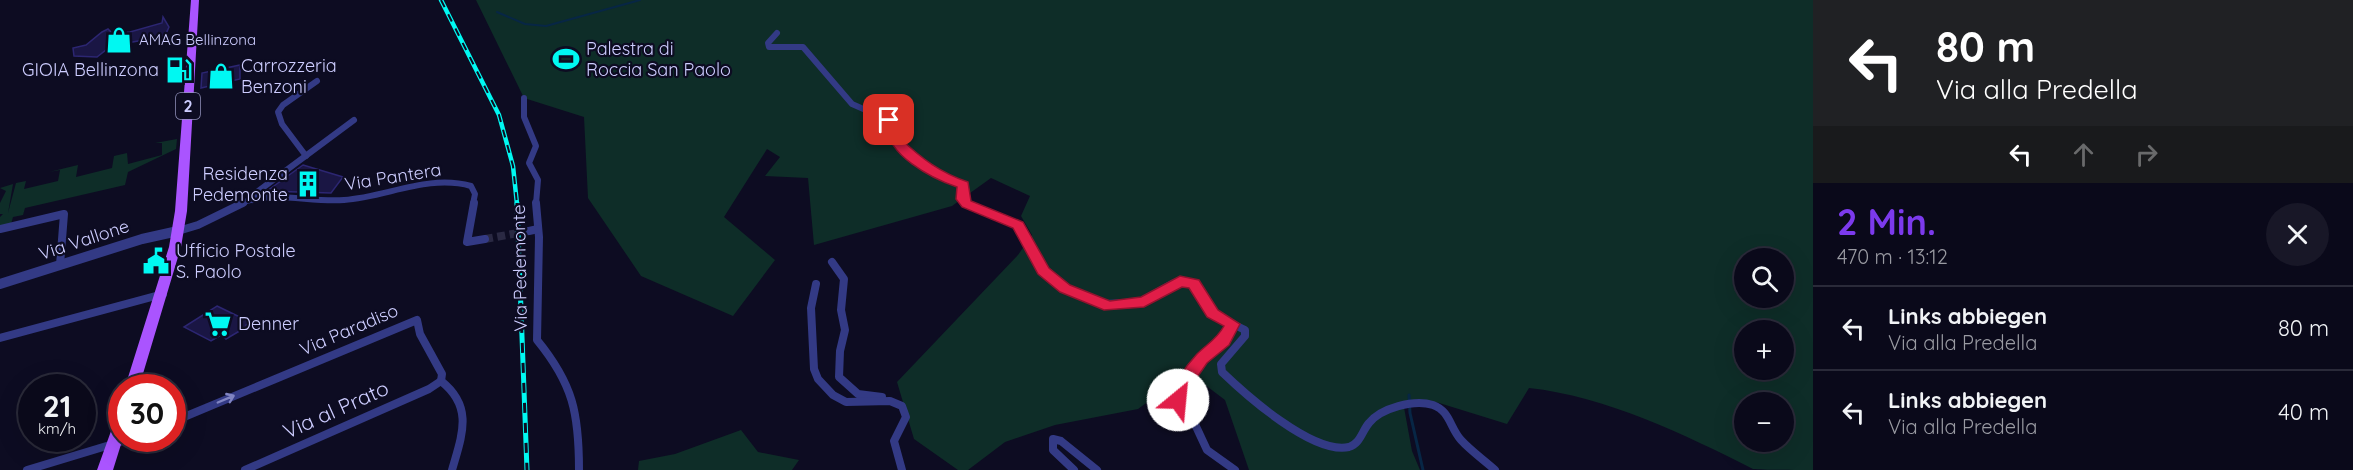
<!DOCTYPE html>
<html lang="de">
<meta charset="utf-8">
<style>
:root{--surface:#0a091a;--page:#181727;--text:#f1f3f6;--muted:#999aa2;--line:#2a2a39;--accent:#7c3aed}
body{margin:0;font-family:Quicksand,sans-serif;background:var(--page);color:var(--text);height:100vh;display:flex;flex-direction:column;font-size:22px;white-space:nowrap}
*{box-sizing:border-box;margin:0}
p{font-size:20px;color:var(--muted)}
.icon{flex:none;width:33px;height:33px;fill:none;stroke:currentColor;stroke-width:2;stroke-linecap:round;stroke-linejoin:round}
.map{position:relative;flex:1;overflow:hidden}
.side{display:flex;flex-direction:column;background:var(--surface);width:540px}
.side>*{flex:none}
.guide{background:#202124;color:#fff;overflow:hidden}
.buttons{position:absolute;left:1734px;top:248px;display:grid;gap:12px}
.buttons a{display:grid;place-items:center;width:60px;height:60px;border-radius:50%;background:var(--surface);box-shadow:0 6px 24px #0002,0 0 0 2px var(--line);font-size:30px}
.speed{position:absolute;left:18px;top:374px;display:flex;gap:12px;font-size:30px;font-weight:700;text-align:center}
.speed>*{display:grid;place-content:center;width:78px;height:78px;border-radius:50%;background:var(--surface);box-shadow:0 6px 24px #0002,0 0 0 2px var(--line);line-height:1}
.speed small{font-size:15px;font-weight:400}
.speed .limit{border:9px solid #d22;background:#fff;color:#111}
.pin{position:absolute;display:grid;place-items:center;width:51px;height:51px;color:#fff;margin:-26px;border-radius:12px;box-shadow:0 3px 9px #0006}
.me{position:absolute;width:66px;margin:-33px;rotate:28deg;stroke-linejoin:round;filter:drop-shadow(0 0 4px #0008)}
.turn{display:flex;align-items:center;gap:21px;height:126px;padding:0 24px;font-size:27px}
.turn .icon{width:78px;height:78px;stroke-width:2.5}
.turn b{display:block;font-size:42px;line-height:51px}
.lanes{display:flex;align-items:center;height:57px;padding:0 24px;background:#0003;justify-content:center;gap:30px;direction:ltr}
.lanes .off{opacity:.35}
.round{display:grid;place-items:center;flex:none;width:63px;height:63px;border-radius:32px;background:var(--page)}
.summary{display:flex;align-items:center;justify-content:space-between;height:102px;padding:0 24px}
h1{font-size:36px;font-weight:700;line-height:45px;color:var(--accent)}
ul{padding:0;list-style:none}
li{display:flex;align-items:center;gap:18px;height:84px;padding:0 24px;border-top:2px solid var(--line)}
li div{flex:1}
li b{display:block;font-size:22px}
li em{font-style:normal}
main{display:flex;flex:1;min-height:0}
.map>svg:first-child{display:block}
.green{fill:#0e2d28;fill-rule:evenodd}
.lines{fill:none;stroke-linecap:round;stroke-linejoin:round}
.stream-far1{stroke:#072645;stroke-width:2}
.stream{stroke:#072645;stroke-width:3}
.building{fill:#1a1644;stroke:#2c2672;stroke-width:1.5}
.minor-tunnel{stroke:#2a2943;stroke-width:8;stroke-dasharray:8 4.5;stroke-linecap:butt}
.minor-far1{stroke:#333a85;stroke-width:6}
.minor{stroke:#333a85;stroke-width:8}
.tertiary{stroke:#333a85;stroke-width:10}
.primary{fill:#aa54ff;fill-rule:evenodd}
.rail-far1-casing{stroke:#00f8f2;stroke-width:4.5}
.rail-casing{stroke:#00f8f2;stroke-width:5}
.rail-far1{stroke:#0d0c22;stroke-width:2;stroke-dasharray:8;stroke-linecap:butt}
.rail{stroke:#0d0c22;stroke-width:3;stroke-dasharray:10;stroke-linecap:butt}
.oneway{stroke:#8084c2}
.route{fill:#e11d48;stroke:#92132f;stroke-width:1.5}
.labels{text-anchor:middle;stroke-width:4.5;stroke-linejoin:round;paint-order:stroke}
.far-poi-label{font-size:15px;fill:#cdcdff;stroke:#0d0c22;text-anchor:start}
.shield{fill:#0d0c22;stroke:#9393bd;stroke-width:1.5}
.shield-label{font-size:16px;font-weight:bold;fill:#cdcdff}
.poi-label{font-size:18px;fill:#cdcdff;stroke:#0d0c22;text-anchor:start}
.street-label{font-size:18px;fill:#cdcdff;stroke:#0d0c22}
.near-street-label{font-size:21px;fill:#cdcdff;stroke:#0d0c22}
</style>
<main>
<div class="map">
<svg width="1813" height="470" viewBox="0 0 1813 470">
<rect width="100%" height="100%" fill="#0d0c22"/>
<g class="green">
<path d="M476,0H1813V470C1801,470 1762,470 1753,469C1686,435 1605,396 1529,388L1507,424L1436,402H1403L1412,451L1420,470H1249L1225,400L1188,372L1138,409L1055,425L1005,442L968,470H958L914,439L897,382L1018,255L1032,235L1021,216L1030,196L991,178L952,206L814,245L808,178L765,176L780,157L767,149L724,217L775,260L733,316L641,276L588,198L584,117L524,98ZM1744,258H1784V297H1744ZM1744,330H1784V369H1744ZM1744,402H1784V441H1744Z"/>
<polygon points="177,139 176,149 128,172 125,185 25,208 23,215 13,217 11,224 0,227 0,217 3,214 0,214 0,203 6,191 0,188 13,184 8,213 16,183 26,181 24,189 58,181 60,170 49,172 78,165 76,177 112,168 114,156 127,153 128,164 162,155 162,143 155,143"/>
<polygon points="741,430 758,452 799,460 792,470 638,470 639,461 675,454"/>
</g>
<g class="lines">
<polyline class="stream-far1" points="497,12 525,24 546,26 640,0"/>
<polyline class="stream" points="1409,395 1410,413 1423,470"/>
</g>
<g class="building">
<polygon points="163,17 169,27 165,36 111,46 97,57 74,56 73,48 86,45 102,32 108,29 113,34 130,32 162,23"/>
<polygon points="240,65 240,79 201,88 202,73"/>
<polygon points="303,165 343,177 331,193 267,191"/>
<polygon points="217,306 250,322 246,325 248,326 226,339 221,335 211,341 184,327"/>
</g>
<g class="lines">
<polyline class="minor-tunnel" points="485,239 529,231"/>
<g class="minor-far1">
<path d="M777,33L768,43L769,47H803L852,104L893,122V138C911,161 935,173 962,184L964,202L969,204"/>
<polyline points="524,98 524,117 536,146 529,163 538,180 536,204"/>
<polyline points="306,156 282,124 278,112 283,105 317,81"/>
<polyline points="252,200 257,192 354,120"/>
<path d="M239,204C273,189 308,203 344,200C387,197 428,174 471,186L475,194L473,204"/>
</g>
<g class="minor">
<polyline points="474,203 467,242 485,239"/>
<path d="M536,203L539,237L537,340C573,384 579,413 579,470"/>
<path d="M965,203L1018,225L1047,276L1065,288L1100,304L1138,303L1174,283L1184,281L1194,284L1212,314L1245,330V336L1221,364L1222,372C1246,395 1313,455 1349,447C1360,444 1362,431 1369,423C1381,408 1414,399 1433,405C1450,411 1450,428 1461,440C1471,451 1484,460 1495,470"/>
<polyline points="0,229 64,214 60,265"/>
<polyline points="178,231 198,225 243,203"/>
<polyline points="529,231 538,229"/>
<polyline points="832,262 844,279 841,310 845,330 840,351 839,377 858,394 882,397"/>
<polyline points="816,284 811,308 814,369 818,379 833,395 846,402 890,401 902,406 906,417 894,441 902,470"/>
<path d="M1232,324C1217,352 1190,368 1177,397L1193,420L1207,450L1235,470"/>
<polyline points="0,338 163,294"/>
<path d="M441,381C474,407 462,435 452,470"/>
<polyline points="172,422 417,320 420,334 442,374 441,381"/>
<polyline points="27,470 133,438"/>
<polyline points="245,470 429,389 441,381"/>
<polyline points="1074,470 1053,450 1053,439 1061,441 1097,470"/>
</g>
<polyline class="tertiary" points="0,284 142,239 178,231"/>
<g class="primary">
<polygon points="191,0 199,0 187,211 181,247 139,387 125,387 169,247 175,211"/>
<polygon points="122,414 122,438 123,438 113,470 97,470 115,420 117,416"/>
</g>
<g class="rail-far1-casing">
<polyline id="rail-far1" points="441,0 499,115 513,166 517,204"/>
</g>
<g class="rail-casing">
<polyline id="rail" points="517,203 527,470"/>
</g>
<use href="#rail-far1" class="rail-far1"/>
<use href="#rail" class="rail"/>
</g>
<defs><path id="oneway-shaft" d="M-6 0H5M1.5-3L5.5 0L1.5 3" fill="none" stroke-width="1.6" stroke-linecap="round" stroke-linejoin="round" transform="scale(1.5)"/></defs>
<use class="oneway" href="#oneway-shaft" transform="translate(226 399) rotate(-23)"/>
<path class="route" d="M889,116L900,124L901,139C922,159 941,173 968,182L971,201L1023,222L1049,268L1070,285L1110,301L1141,297L1180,276L1199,280L1218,310L1240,324L1229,345L1207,363L1189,389L1183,405H1172L1169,400C1174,383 1185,367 1197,354C1207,344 1217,339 1224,326L1207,317L1189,288L1182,287L1144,307L1104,310L1060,292L1038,274L1013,228L962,207L956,199L957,187C933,179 884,154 888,125L883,120Z"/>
<defs>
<g id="shop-bare" transform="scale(2.07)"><path d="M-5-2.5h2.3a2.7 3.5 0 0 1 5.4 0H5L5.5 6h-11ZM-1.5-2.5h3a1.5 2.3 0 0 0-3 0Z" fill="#00f8f2" stroke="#0d0c22" stroke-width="2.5" paint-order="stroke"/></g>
<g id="stadium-bare" transform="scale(2.07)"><path d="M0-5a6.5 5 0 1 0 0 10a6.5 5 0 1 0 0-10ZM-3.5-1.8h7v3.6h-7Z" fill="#00f8f2" stroke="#0d0c22" stroke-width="2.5" paint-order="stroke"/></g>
<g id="fuel-bare" transform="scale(2.07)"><path d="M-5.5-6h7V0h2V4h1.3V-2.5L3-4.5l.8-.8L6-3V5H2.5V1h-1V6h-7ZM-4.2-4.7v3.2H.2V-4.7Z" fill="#00f8f2" stroke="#0d0c22" stroke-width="2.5" paint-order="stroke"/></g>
<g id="building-bare" transform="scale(2.07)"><path d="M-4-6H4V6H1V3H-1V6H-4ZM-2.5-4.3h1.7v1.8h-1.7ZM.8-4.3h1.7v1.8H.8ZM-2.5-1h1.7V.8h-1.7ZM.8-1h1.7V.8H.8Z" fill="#00f8f2" stroke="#0d0c22" stroke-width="2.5" paint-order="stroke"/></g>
<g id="civic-bare" transform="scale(2.07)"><path d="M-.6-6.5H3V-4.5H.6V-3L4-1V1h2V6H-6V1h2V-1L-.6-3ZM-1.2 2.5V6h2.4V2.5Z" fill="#00f8f2" stroke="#0d0c22" stroke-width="2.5" paint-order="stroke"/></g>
<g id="supermarket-bare" transform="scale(2.07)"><path d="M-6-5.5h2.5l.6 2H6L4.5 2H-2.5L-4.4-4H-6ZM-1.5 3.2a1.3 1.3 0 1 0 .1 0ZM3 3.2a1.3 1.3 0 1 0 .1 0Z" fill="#00f8f2" stroke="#0d0c22" stroke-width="2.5" paint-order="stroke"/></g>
</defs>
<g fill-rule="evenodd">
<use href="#shop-bare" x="119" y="40"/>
<use href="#stadium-bare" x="566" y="59"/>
<use href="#fuel-bare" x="179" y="70"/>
<use href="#shop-bare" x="221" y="76"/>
<use href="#building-bare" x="308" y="184"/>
<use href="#civic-bare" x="156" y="261"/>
<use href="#supermarket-bare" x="218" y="324"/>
</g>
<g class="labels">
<g class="far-poi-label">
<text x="139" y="45">AMAG Bellinzona</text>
</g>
<rect class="shield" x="176" y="93" width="24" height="26" rx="4.5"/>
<g class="shield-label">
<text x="188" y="112">2</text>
</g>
<g class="poi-label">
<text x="586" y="55">Palestra di<tspan x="586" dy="21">Roccia San Paolo</tspan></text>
<text x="241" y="72">Carrozzeria<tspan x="241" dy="21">Benzoni</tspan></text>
<text x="159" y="76" text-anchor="end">GIOIA Bellinzona</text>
<text x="288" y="180" text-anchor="end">Residenza<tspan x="288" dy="21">Pedemonte</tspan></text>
<text x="176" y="257">Ufficio Postale<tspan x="176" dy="21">S. Paolo</tspan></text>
<text x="238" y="330">Denner</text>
</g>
<g class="street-label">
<text transform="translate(393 177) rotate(-9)" y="6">Via Pantera</text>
<text transform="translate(84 240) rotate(-18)" y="6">Via Vallone</text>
<text transform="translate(520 268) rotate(-91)" y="6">Via Pedemonte</text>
<text transform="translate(349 330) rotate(-23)" y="6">Via Paradiso</text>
</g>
<g class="near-street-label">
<text transform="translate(336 410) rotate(-24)" y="7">Via al Prato</text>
</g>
</g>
</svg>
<div class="buttons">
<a><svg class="icon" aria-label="search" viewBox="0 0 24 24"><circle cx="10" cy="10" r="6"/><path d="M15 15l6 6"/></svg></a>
<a>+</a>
<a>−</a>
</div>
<div class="speed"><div>21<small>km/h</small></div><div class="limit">30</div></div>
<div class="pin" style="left:889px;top:120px;background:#d93025"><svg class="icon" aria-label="arrive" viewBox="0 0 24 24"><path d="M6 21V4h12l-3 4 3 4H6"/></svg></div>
<svg class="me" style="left:1178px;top:400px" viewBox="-20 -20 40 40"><circle r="19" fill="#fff"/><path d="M0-13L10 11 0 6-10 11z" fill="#e11d48"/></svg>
</div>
<section class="side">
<div class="guide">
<div class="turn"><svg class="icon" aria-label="left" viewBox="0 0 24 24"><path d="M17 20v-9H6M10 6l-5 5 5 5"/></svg><div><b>80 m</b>Via alla Predella</div></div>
<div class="lanes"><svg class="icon" aria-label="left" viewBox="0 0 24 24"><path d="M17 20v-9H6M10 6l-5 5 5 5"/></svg><svg class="icon off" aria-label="ahead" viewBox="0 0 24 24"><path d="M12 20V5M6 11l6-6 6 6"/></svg><svg class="icon off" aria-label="right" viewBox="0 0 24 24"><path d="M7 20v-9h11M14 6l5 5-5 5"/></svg></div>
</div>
<div class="summary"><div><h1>2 Min.</h1><p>470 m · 13:12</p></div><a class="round"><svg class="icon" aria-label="close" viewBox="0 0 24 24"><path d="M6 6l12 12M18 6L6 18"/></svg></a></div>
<ul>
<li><svg class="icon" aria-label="left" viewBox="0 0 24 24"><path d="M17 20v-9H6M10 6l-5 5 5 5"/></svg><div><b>Links abbiegen</b><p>Via alla Predella</p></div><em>80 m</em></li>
<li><svg class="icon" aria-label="left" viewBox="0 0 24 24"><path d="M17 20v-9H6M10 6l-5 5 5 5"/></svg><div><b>Links abbiegen</b><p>Via alla Predella</p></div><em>40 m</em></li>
</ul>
</section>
</main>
